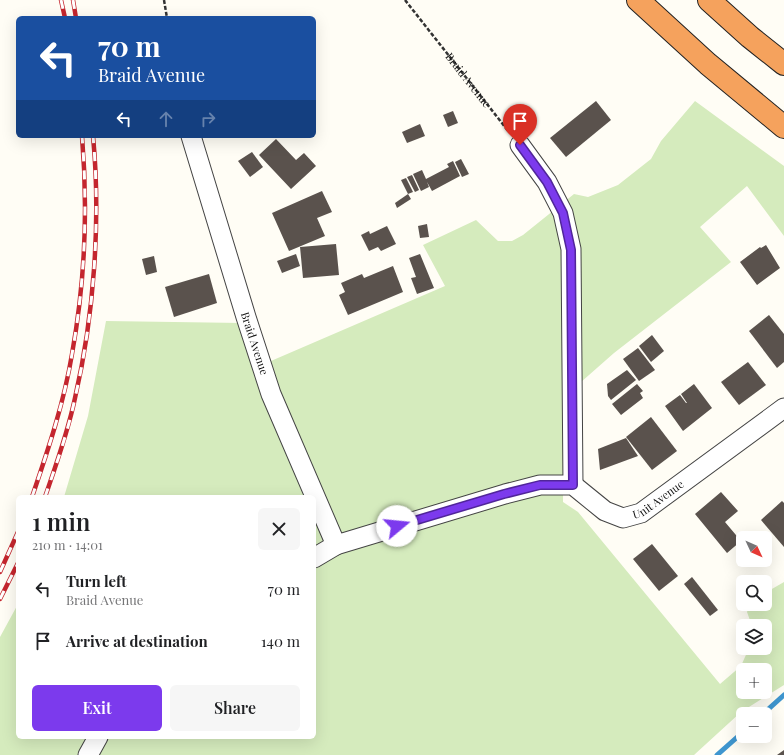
<!DOCTYPE html>
<meta charset="utf-8">
<style>
:root{--surface:#fff;--page:#f6f6f6;--text:#202124;--muted:#757577;--accent:#7c3aed}
body{margin:0;font-family:"Playfair Display",serif;background:var(--page);color:var(--text);height:100vh;display:flex;flex-direction:column;font-size:15px;white-space:nowrap}
*{box-sizing:border-box;margin:0}
p{font-size:13px;color:var(--muted)}
.icon{flex:none;width:22px;height:22px;fill:none;stroke:currentColor;stroke-width:2;stroke-linecap:round;stroke-linejoin:round}
.map{position:relative;flex:1;overflow:hidden}
.drawer{position:absolute;left:16px;top:495px;width:300px;height:244px;display:flex;flex-direction:column;background:var(--surface);border-radius:6px;box-shadow:0 4px 16px #0002}
.drawer>*{flex:none}
.guide{position:absolute;left:16px;top:16px;width:300px;height:122px;border-radius:6px;box-shadow:0 4px 16px #0002;background:#1a4fa0;color:#fff;overflow:hidden}
.needle{width:26px;rotate:134deg}
.buttons{position:absolute;left:736px;top:531px;display:grid;gap:8px}
.buttons a{display:grid;place-items:center;width:36px;height:36px;border-radius:6px;background:var(--surface);box-shadow:0 4px 16px #0002;font-size:20px}
.pin{position:absolute;display:grid;place-items:center;width:34px;height:34px;color:#fff;margin:-41px -17px;border-radius:50% 50% 50% 0;rotate:-45deg;box-shadow:0 0 4px #0007}
.pin .icon{rotate:45deg}
.me{position:absolute;width:44px;margin:-22px;rotate:73deg;stroke-linejoin:round;filter:drop-shadow(0 0 3px #0008)}
.turn{display:flex;align-items:center;gap:14px;height:84px;padding:0 16px;font-size:18px}
.turn .icon{width:52px;height:52px;stroke-width:2.5}
.turn b{display:block;font-size:28px;line-height:34px}
.lanes{display:flex;align-items:center;height:38px;padding:0 16px;background:#0003;justify-content:center;gap:20px;direction:ltr}
.lanes .off{opacity:.35}
.round{display:grid;place-items:center;flex:none;width:42px;height:42px;border-radius:6px;background:var(--page)}
.headline{display:flex;align-items:center;justify-content:space-between;height:68px;padding:0 16px}
h1{font-size:24px;font-weight:600;line-height:30px}
.cta{display:flex;gap:8px;margin-top:auto;padding:8px 16px}
.cta a{flex:1;height:46px;border-radius:6px;background:var(--accent);color:#fff;font-size:16px;font-weight:600;line-height:46px;text-align:center}
.cta a+a{background:var(--page);color:var(--text)}
ul{padding:0;list-style:none}
li{display:flex;align-items:center;gap:12px;height:52px;padding:0 16px}
li div{flex:1}
li b{display:block;font-size:15px}
li em{font-style:normal}
.map>svg:first-child{display:block}
.green{fill:#d5ebbd;fill-rule:evenodd}
.lines{fill:none;stroke-linecap:round;stroke-linejoin:round}
.stream{stroke:#3f96cf;stroke-width:5}
.building{fill:#5a524d}
.street-casing{stroke:#444;stroke-width:21}
.highway-casing{stroke:#222;stroke-width:24}
.path{stroke:#333;stroke-width:2.5;stroke-dasharray:4 2;stroke-linecap:butt}
.street{stroke:#fff;stroke-width:19}
.highway{stroke:#f5a25d;stroke-width:22}
.rail-casing{stroke:#c4262e;stroke-width:4.5}
.rail{stroke:#fff;stroke-width:3;stroke-dasharray:9;stroke-linecap:butt}
.route-casing{stroke:#51269a;stroke-width:10}
.route{stroke:#7c3aed;stroke-width:7}
.labels{text-anchor:middle;stroke-width:4;stroke-linejoin:round;paint-order:stroke}
.street-label{font-size:11px;fill:#111;stroke:#fff}
</style>
<div class="map">
<svg width="784" height="755" viewBox="0 0 784 755">
<rect width="100%" height="100%" fill="#fffdf5"/>
<path class="green" d="M695,101L784,166V236L747,186L700,227L731,262L614,353L564,397L563,502L578,512L720,684L741,666L749,648H765V626H752L747,612L750,604H765V593L784,582V685L741,712L694,755H0V637L18,604V737H314V497H64L88,416L106,321L242,323L257,367L445,286L423,245L476,220L498,241H512L523,235L574,194L588,197L618,185L651,159L661,141ZM743,670H765V692H743Z"/>
<g class="lines">
<g class="stream">
<polyline points="763,714 784,695"/>
<polyline points="717,755 743,732"/>
</g>
</g>
<g class="building">
<polygon points="596,101 611,120 566,157 550,138"/>
<polygon points="453,111 458,123 448,127 443,115"/>
<polygon points="420,124 425,136 407,143 402,132"/>
<polygon points="276,139 296,160 304,153 316,166 291,189 259,155"/>
<polygon points="252,152 263,167 250,177 238,161"/>
<polygon points="461,159 469,174 462,177 455,162"/>
<polygon points="453,161 460,176 432,191 427,182 429,187 421,191 413,174 422,170 426,179 449,167 447,164"/>
<polygon points="412,175 419,190 415,192 407,177"/>
<polygon points="406,178 413,192 408,194 401,180"/>
<polygon points="322,191 332,212 317,218 325,236 289,251 272,213"/>
<polygon points="408,194 411,199 397,208 395,203"/>
<polygon points="427,224 429,237 420,238 418,226"/>
<polygon points="387,226 396,244 381,251 378,247 369,251 361,235 369,231 370,234"/>
<polygon points="336,244 339,275 303,278 300,247"/>
<polygon points="766,245 780,268 757,285 740,262 760,247 761,248"/>
<polygon points="296,254 300,266 282,273 277,261"/>
<polygon points="420,254 434,288 417,294 411,278 416,277 409,258"/>
<polygon points="154,256 157,272 146,275 142,259"/>
<polygon points="393,266 403,292 348,315 339,295 345,292 341,283 362,274 364,278"/>
<polygon points="209,274 217,303 174,317 165,287"/>
<polygon points="769,315 784,334 784,362 777,368 749,331"/>
<polygon points="652,335 664,351 651,362 639,346"/>
<polygon points="638,348 655,370 639,381 623,359"/>
<polygon points="748,362 766,385 739,405 721,382"/>
<polygon points="627,370 636,380 611,400 608,396 607,384"/>
<polygon points="637,384 643,391 640,393 643,398 621,415 612,404"/>
<polygon points="694,384 712,408 683,431 665,406 680,395 686,403 687,403 681,394"/>
<polygon points="651,417 677,451 652,470 626,437"/>
<polygon points="626,438 638,456 600,470 598,449"/>
<polygon points="721,492 738,511 725,522 741,541 727,553 695,514"/>
<polygon points="782,501 784,503 784,547 761,520"/>
<polygon points="652,544 678,576 659,591 633,559"/>
<polygon points="692,577 718,610 710,616 684,584"/>
<polygon points="784,750 784,755 777,755"/>
</g>
<g class="lines">
<g class="street-casing">
<g id="street">
<path id="s2" d="M191,136L246,317L271,394L336,545"/>
<polyline points="520,145 547,182 563,213 571,249 573,485"/>
<path id="s3" d="M314,558L336,545L505,494L540,485H573L605,511L623,518L641,513L784,408"/>
<polyline points="88,755 98,737"/>
</g>
</g>
<g class="highway-casing">
<g id="highway">
<polyline points="638,0 708,64 784,127"/>
<polyline points="709,0 750,37 784,64"/>
</g>
</g>
<g class="path">
<polyline points="164,0 167,18"/>
<path id="s1" d="M405,0L509,132"/>
</g>
<use href="#street" class="street"/>
<use href="#highway" class="highway"/>
<g class="rail-casing">
<g id="rail">
<polyline points="61,0 65,18"/>
<polyline points="73,0 76,18"/>
<path d="M32,497C48,450 64,403 72,354C85,282 88,208 82,136"/>
<path d="M45,497C56,465 68,432 75,398C94,316 101,220 93,136"/>
<polyline points="0,572 18,532"/>
<polyline points="0,599 18,563"/>
</g>
</g>
<use href="#rail" class="rail"/>
</g>
<g class="lines">
<g class="route-casing">
<polyline id="route" points="397,526 504,494 540,485 573,485 571,250 563,213 547,182 520,145"/>
</g>
<use href="#route" class="route"/>
</g>
<g class="labels">
<g class="street-label">
<text dy="4" stroke="none"><textPath href="#s1" startOffset="102">Braid Avenue</textPath></text>
<text dy="4" stroke="none"><textPath href="#s2" startOffset="217">Braid Avenue</textPath></text>
<text dy="4" stroke="none"><textPath href="#s3" startOffset="372">Unit Avenue</textPath></text>
</g>
</g>
</svg>
<div class="buttons">
<a><svg class="needle" viewBox="-14 -14 28 28"><path d="M0-13l5 13h-10z" fill="#e53935"/><path d="M0 13l5-13h-10z" fill="#757577"/></svg></a>
<a><svg class="icon" aria-label="search" viewBox="0 0 24 24"><circle cx="10" cy="10" r="6"/><path d="M15 15l6 6"/></svg></a>
<a><svg class="icon" aria-label="layers" viewBox="0 0 24 24"><path d="M12 4l9 5-9 5-9-5zM3 14l9 5 9-5"/></svg></a>
<a>+</a>
<a>−</a>
</div>
<div class="pin" style="left:520px;top:145px;background:#d93025"><svg class="icon" aria-label="arrive" viewBox="0 0 24 24"><path d="M6 21V4h12l-3 4 3 4H6"/></svg></div>
<svg class="me" style="left:397px;top:526px" viewBox="-20 -20 40 40"><circle r="19" fill="#fff"/><path d="M0-13L10 11 0 6-10 11z" fill="#7c3aed"/></svg>
<div class="guide">
<div class="turn"><svg class="icon" aria-label="left" viewBox="0 0 24 24"><path d="M17 20v-9H6M10 6l-5 5 5 5"/></svg><div><b>70 m</b>Braid Avenue</div></div>
<div class="lanes"><svg class="icon" aria-label="left" viewBox="0 0 24 24"><path d="M17 20v-9H6M10 6l-5 5 5 5"/></svg><svg class="icon off" aria-label="ahead" viewBox="0 0 24 24"><path d="M12 20V5M6 11l6-6 6 6"/></svg><svg class="icon off" aria-label="right" viewBox="0 0 24 24"><path d="M7 20v-9h11M14 6l5 5-5 5"/></svg></div>
</div>
<section class="drawer">
<div class="headline"><div><h1>1 min</h1><p>210 m · 14:01</p></div><a class="round"><svg class="icon" aria-label="close" viewBox="0 0 24 24"><path d="M6 6l12 12M18 6L6 18"/></svg></a></div>
<ul>
<li><svg class="icon" aria-label="left" viewBox="0 0 24 24"><path d="M17 20v-9H6M10 6l-5 5 5 5"/></svg><div><b>Turn left</b><p>Braid Avenue</p></div><em>70 m</em></li>
<li><svg class="icon" aria-label="arrive" viewBox="0 0 24 24"><path d="M6 21V4h12l-3 4 3 4H6"/></svg><div><b>Arrive at destination</b></div><em>140 m</em></li>
</ul>
<div class="cta"><a>Exit</a><a>Share</a></div>
</section>
</div>
